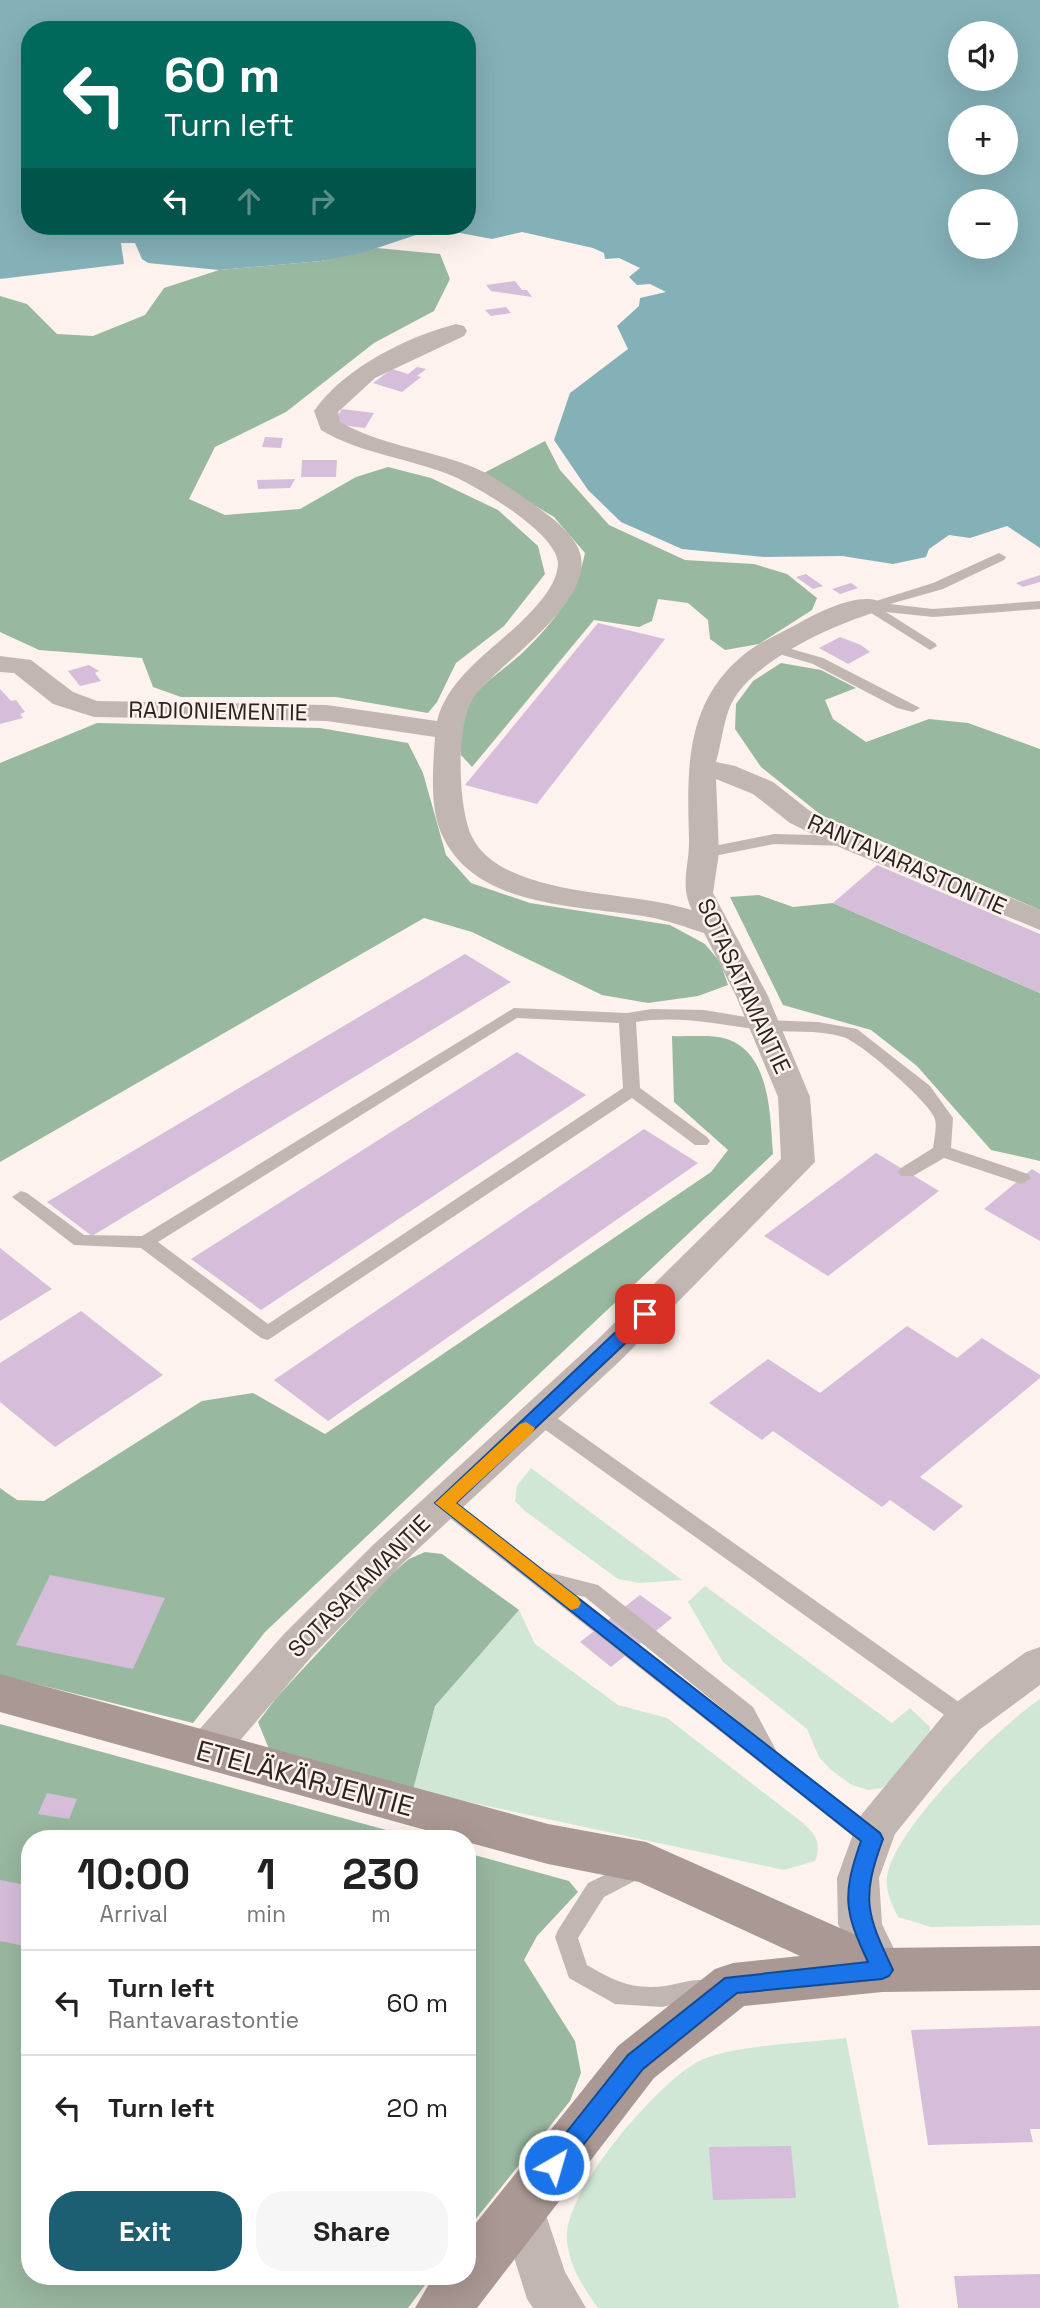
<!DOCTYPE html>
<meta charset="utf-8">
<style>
:root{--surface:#fff;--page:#f6f6f6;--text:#222;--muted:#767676;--line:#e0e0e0;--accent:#1c5f73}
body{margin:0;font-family:"Space Grotesk",sans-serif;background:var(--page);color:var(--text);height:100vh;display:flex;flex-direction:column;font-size:26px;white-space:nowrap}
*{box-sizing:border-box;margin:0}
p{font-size:23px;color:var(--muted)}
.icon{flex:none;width:38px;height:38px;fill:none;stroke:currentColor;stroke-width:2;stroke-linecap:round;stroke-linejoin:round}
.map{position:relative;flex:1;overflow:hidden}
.details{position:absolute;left:21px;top:1830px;width:455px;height:455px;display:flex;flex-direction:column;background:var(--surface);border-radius:28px;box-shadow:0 7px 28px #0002}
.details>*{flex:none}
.hud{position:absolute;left:21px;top:21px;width:455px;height:214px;border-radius:28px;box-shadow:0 7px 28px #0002;background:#00695c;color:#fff;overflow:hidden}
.fabs{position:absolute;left:948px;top:21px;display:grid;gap:14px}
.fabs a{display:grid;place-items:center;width:70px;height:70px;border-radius:50%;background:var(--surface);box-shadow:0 7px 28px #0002;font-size:35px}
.pin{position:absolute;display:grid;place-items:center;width:60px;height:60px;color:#fff;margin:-30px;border-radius:14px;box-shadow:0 4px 10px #0006}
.me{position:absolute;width:77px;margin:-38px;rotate:38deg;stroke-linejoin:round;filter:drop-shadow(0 0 5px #0008)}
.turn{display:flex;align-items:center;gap:24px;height:147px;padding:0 28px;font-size:32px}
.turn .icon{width:91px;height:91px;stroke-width:2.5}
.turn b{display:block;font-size:49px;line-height:60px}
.lanes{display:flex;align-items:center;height:66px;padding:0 28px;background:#0003;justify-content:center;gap:35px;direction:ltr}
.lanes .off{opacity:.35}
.eta{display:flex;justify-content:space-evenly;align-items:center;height:119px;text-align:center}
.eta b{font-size:42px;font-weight:800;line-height:49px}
.cta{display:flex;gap:14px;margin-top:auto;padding:14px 28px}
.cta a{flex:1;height:80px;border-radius:28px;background:var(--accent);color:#fff;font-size:28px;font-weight:800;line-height:80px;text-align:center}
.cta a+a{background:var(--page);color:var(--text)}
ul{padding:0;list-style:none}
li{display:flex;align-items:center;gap:21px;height:105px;padding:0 28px;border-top:2px solid var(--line)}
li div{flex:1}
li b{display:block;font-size:26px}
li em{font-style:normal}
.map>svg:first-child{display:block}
.green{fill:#cfe7d4}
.forest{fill:#99b8a0}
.water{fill:#84b0b7;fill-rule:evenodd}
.building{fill:#d6bedb}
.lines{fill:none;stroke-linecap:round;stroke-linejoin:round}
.lane{fill:#c2b6b3;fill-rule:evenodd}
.street{fill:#c2b6b3;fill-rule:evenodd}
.secondary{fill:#a99893;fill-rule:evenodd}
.route{fill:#1a73e8;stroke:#114b97;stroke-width:2}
.slow{fill:#f59e0b}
.labels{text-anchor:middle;stroke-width:5;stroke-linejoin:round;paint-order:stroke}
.street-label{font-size:23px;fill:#2c231e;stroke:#fdf2ed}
.near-street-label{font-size:28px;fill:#2c231e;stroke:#fdf2ed}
</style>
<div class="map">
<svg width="1040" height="2308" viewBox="0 0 1040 2308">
<rect width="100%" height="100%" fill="#fdf2ed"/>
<g class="green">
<polygon points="531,1468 682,1580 640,1583 618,1579 525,1511 515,1501 517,1486"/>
<polygon points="705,1586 892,1723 910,1708 930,1727 929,1741 902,1773 882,1788 868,1790 850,1784 830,1769 819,1757 807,1729 723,1662 688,1602"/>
<path d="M519,1610L535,1644L618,1705L667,1718L803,1823C816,1835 822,1844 815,1861L784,1870L413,1790L435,1706Z"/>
<path d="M1040,1699V1925L931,1927L898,1917C892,1905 885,1890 887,1876C895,1827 999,1727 1040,1699Z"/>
<path d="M846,2038L899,2308H598C583,2287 570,2268 567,2241C562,2193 654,2088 694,2064C724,2045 808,2043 846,2038Z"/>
</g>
<g class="forest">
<polygon points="377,248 440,254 450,279 434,311 374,343 286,412 215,447 189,499 225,515 300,509 356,477 388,467 431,478 498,510 538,546 545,574 504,626 456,663 437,702 428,713 336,697 181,697 153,687 142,658 39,650 0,632 0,296 27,304 57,334 93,336 145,315 164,288 219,270 321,261"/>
<path d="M545,441L560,470L609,525L685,560L754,564L787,574L817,598L812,610L759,644L725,650L710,639L708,620L688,603L658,599L652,621L639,627L594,620L472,767L461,755C461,744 460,733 461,723C467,691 498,675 520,655C550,627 577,594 585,553L554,517L482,474Z"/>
<polygon points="781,663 821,670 856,688 825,700 833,719 866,742 929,719 968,723 1040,749 1040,910 821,815 761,767 735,729 736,704 753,681"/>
<polygon points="97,723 320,728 408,743 423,773 446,855 471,883 530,903 670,925 705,944 720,962 728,985 698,996 648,1003 602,995 472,932 424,918 0,1162 0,763"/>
<polygon points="759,895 793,907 833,903 1040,993 1040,1161 991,1150 917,1066 871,1030 783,1005 730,897"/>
<path d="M672,1036C688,1037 711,1034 727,1039C771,1054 770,1116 773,1154L265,1632L193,1723L0,1675V1488L17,1500L44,1501L202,1401L253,1393L325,1434L711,1172L728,1150L674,1102Z"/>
<polygon points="425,1552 442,1554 519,1610 435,1706 413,1790 269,1749 258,1722 277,1697 389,1576 409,1559"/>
<polygon points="0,1724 419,1839 30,1839 30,2277 431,2277 408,2308 0,2308"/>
<polygon points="467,1853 569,1881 578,1892 537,1936 524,1960 575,2041 581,2073 570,2101 467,2230"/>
</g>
<path class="water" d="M0,0H1040V548L1007,526L970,538L949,535L929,549L926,557L893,564L842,556L764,557L682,549L621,522L588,490L554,440L570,393L628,349L617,326L639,306L640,298L666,292L650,284L637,285L629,277L640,268L619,258L605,259L604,253L593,248L522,232L492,239L455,232L454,226H467V30H30V226H443L362,253L321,261L219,270L148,263L142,259L135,243H121L124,264L0,279ZM961,33H1006V79H961ZM961,117H1006V163H961ZM961,201H1006V247H961Z"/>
<g class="building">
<polygon points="515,281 522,290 527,290 532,297 491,291 486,285"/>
<polygon points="506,307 511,313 491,316 485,310"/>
<polygon points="417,367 426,369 417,376 421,377 402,392 373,383 392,369 408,374"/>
<polygon points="342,409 374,413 365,428 332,424"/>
<polygon points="265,437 283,438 281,448 262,447"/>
<polygon points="302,460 337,460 336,477 301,477"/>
<polygon points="295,479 290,488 258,489 257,480"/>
<polygon points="806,574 823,586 813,589 796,577"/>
<polygon points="1040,575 1040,582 1023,587 1016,583"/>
<polygon points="851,583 858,588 840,594 832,589"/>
<polygon points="598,623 665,639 537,804 465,785"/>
<polygon points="840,637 861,645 870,652 848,664 819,648"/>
<polygon points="89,665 99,671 95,673 101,681 80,686 68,671"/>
<polygon points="0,689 11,701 16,700 25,712 20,714 23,718 0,724"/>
<polygon points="877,865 1040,934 1040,993 833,903"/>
<polygon points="465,954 511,982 92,1236 47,1202"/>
<polygon points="517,1052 586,1095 261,1310 191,1259"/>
<polygon points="644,1129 698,1163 328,1421 274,1380"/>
<polygon points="876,1153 939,1191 828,1276 764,1236"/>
<polygon points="1032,1169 1040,1174 1040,1241 984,1209"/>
<polygon points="0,1248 52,1289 0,1321"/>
<polygon points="81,1311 163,1375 55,1447 0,1402 0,1363"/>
<polygon points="907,1326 957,1358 982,1338 1040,1375 1040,1378 920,1477 963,1506 934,1531 890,1500 882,1507 773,1431 762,1440 709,1403 768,1359 820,1393"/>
<polygon points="50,1575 165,1598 133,1669 16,1645"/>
<polygon points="640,1595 672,1618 611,1667 580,1642"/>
<polygon points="47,1793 77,1799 69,1819 38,1814"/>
<polygon points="0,1880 30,1886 29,1947 0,1941"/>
<polygon points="1040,2026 1040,2129 1030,2129 1033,2142 928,2145 911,2030"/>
<polygon points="791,2146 796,2198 713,2200 709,2147"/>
<polygon points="1040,2274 1040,2308 958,2308 954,2276"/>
</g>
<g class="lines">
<g class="lane">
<polygon points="999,553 1006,557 1004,560 943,589 890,604 933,609 1040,601 1040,609 933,617 886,612 935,643 937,646 930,650 860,606 933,583"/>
<polygon points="774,644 823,658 920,708 913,712 897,708 813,664 769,651 769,645"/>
<polygon points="774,834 849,836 857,841 849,846 774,844 704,858 696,853 704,848"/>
<path d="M514,1008L627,1013L652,1009L704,1010L764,1020L818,1022L857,1029L930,1086L953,1118L951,1148L1028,1174L1031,1178L1022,1184L944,1158L913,1176H901L898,1172L901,1168L933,1148C934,1139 938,1125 934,1117C927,1100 859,1041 843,1037C817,1029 789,1033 763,1030C720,1025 679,1015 636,1022L640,1088L707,1137L710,1141L707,1145H695L632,1098L268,1340L261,1338L141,1248L74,1245L12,1197L21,1191L27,1193L84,1235L142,1236ZM517,1018L619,1023L623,1088L268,1324L158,1242Z"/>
<polygon points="540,1409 547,1411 973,1712 976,1718 973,1724 965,1727 957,1724 533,1421 530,1416 533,1411"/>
<path d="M444,1496L451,1498L547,1572L598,1585L753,1707L777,1752L880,1831L883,1838L880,1845L872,1847L864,1845L437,1508L434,1503L437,1498ZM576,1595L585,1597L739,1722Z"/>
<path d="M640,1858L648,1860L651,1867L648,1874L604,1897L578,1938L587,1965C614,1981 632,1990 665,1986C681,1984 699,1976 714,1982L718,1989L714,1996L662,2007L615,2004L569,1978L555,1937L558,1930L588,1883Z"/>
</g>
<g class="street">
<path d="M456,324L464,326L467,331L464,336L375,378L338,412L340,422C379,444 423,449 465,464C490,473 512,489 533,504C549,515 566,528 576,544C607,595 500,661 474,697C455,724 458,808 472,837C479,851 492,862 506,869C563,897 631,892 692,910C679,884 690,865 689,838C687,770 685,705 741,657C758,642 782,633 801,622C821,611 853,595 876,600L880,606L876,612C833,625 746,663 729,709C723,725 721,745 716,762L735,766L773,782L810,811L859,835L1040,910V930L839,847L790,823L753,794L716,779L719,853L713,893L768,996L810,1097L815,1162L622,1359L401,1565L312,1656L220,1764L205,1769L190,1764L184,1752L190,1740L284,1634L373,1545L596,1341L781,1159L778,1097L736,996L704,933C685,927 667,920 648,917C580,905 478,909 443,837C429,809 433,769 435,737L327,721L94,717L53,704L14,673L0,672V656L31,660L73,692L97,701L327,705L437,721C448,678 491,651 522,621C536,607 557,586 558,564C558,534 481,489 455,477C411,458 363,455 321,430L314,411C344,368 406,337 456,324Z"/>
<polygon points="1040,1647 1040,1685 979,1730 895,1834 879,1878 882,1924 904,1970 898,1983 882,1989 866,1983 838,1924 837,1878 856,1826 862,1814 951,1706 1026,1652"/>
<polygon points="521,2184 538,2191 565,2272 586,2308 533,2308 527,2299 498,2206 504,2191"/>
</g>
<polygon class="secondary" points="0,1674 548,1824 646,1842 885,1948 1040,1946 1040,1990 882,1992 744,2006 654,2078 477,2308 415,2308 433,2277 467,2277 467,2234 618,2046 715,1969 733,1963 800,1956 639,1882 548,1864 467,1842 467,1839 458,1839 0,1712"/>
</g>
<path class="route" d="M645,1309L651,1310L654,1314L651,1319L456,1503L880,1833L883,1839C861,1899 866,1913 893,1970L889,1976L882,1979L737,1993L643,2069L562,2172L554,2175L546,2172L543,2165L546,2158L628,2055L725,1978L868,1962C844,1911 842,1895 861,1841L435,1503L639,1310Z"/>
<polygon class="slow" points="526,1422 535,1428 532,1433 456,1503 578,1598 581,1603 578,1608 571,1610 435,1503 520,1424"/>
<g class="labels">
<g class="street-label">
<text transform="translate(218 711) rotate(1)" y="8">RADIONIEMENTIE</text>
<text transform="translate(907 864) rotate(24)" y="8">RANTAVARASTONTIE</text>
<text transform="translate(744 986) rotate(65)" y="8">SOTASATAMANTIE</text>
<text transform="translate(359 1586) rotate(-45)" y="8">SOTASATAMANTIE</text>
</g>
<g class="near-street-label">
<text transform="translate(305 1778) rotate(15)" y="10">ETELÄKÄRJENTIE</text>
</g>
</g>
</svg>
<div class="fabs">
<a><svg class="icon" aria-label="sound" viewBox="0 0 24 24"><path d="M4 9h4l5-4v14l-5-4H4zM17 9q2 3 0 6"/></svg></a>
<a>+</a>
<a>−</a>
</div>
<div class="pin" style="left:645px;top:1314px;background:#d93025"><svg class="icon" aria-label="arrive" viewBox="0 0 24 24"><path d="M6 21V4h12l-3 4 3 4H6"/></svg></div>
<svg class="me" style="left:554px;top:2165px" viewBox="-20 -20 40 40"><circle r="17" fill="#1a73e8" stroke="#fff" stroke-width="3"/><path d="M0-11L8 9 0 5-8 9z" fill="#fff"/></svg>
<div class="hud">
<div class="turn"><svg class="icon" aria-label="left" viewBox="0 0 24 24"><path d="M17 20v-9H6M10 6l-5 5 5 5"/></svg><div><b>60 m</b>Turn left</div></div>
<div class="lanes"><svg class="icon" aria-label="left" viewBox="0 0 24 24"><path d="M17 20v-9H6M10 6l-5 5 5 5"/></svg><svg class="icon off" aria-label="ahead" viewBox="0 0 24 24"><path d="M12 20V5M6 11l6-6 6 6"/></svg><svg class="icon off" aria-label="right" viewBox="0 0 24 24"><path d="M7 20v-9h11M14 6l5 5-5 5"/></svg></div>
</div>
<section class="details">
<div class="eta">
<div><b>10:00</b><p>Arrival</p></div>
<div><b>1</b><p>min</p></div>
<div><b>230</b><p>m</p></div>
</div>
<ul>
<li><svg class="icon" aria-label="left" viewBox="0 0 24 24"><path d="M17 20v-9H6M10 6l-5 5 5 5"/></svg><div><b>Turn left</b><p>Rantavarastontie</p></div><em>60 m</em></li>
<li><svg class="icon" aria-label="left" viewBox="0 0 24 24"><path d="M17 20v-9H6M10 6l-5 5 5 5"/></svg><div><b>Turn left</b></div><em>20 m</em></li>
</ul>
<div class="cta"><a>Exit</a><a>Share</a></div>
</section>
</div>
